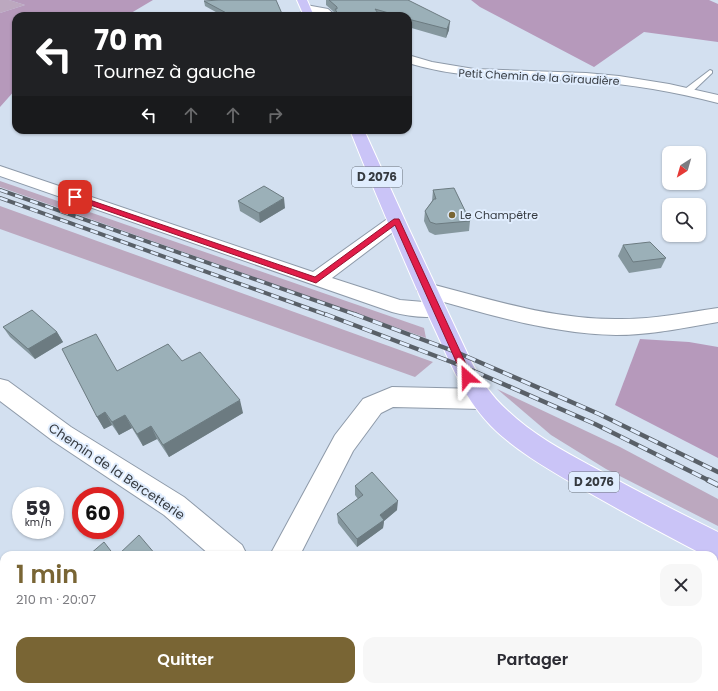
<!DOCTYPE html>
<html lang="fr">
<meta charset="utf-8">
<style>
:root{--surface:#fff;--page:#f7f7f7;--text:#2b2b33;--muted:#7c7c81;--accent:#796534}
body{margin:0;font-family:Poppins,sans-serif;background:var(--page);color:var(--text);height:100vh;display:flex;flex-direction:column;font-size:15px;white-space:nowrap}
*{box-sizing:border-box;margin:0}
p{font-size:13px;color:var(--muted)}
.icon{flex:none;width:22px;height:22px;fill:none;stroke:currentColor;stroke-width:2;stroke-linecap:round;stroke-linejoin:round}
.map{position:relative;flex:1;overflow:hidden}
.drawer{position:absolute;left:0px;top:551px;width:718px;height:140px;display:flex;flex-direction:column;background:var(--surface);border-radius:12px 12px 0 0;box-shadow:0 1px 3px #0004}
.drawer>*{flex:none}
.banner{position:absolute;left:12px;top:12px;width:400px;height:122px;border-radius:12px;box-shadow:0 1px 3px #0004;background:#202124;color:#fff;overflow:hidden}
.needle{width:26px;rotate:217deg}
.fabs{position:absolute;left:662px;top:146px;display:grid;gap:8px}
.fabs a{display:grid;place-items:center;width:44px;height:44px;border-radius:8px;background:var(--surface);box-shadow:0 1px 3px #0004;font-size:20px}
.speed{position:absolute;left:12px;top:487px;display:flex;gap:8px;font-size:20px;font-weight:700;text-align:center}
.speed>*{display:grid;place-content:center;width:52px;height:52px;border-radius:50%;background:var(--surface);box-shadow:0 1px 3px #0004;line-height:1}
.speed small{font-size:10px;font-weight:400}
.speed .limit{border:6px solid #d22;background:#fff;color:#111}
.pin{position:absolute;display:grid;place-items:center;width:34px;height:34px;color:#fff;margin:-17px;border-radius:8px;box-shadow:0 2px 6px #0006}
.me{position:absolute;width:44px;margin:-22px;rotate:335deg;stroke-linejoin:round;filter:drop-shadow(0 0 3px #0008)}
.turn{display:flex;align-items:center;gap:14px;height:84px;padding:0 16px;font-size:18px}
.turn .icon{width:52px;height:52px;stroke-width:2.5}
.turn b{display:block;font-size:28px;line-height:34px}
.lanes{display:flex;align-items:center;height:38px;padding:0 16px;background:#0003;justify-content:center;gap:20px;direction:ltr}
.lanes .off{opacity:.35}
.round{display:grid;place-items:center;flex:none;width:42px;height:42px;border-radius:12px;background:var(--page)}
.headline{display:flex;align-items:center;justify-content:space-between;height:68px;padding:0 16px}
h1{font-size:24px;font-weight:600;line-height:30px;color:var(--accent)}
.primary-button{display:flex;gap:8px;margin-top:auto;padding:8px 16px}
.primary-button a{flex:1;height:46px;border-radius:12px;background:var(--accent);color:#fff;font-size:16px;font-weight:600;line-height:46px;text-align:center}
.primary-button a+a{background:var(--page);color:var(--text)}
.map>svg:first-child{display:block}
.green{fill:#bca8bf}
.forest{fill:#b699bb}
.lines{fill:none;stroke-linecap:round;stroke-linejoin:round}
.service-casing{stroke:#8e9aa9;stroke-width:2}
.minor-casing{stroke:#8e9aa9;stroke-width:2}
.primary-casing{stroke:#fff;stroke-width:2}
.service{fill:#fff;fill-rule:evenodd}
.minor{fill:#fff;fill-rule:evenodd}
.primary{fill:#cac4f7;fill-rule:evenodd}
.rail-far2-casing{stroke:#596068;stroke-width:4}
.rail-far1-casing{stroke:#596068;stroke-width:4.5}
.rail-casing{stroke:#596068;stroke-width:5.5}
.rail-far2{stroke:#e0edfe;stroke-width:2.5;stroke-dasharray:8;stroke-linecap:butt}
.rail-far1{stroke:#e0edfe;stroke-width:3;stroke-dasharray:10;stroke-linecap:butt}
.rail{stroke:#e0edfe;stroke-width:4;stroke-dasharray:12;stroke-linecap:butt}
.wall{fill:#85979e}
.shaded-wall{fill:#6c7b81}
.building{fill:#9bb0b8;stroke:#6c7b81}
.route{fill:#e11d48;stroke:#92132f}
.poi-dot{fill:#796534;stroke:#e0edfe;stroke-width:1.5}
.labels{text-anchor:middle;stroke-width:4;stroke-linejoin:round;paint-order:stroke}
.far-street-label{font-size:11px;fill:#363b41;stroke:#e0edfe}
.far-poi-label{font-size:11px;fill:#363b41;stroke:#e0edfe;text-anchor:start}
.shield{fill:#e0edfe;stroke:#69707a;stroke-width:1}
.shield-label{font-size:12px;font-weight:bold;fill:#363b41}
.street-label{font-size:13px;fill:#363b41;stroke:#e0edfe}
</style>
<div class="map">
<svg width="718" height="691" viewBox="0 0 718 691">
<rect width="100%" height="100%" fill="#d3e0f0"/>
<g class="green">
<polygon points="0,0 9,0 25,5 0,13"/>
<polygon points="0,181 424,328 426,338 0,187"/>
<polygon points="0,206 433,362 415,377 0,229"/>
<polygon points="497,389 620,447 718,499 718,526 606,469 551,435"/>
</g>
<g class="forest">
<polygon points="9,0 153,0 126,16 16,16 16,89 0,107 0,13 25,5"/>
<polygon points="471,0 709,0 718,4 718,42 644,32 594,67 480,7"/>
<polygon points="640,339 689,342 718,347 718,458 615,405"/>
</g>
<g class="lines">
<g class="service-casing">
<g id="service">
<polygon points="308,11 310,12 310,14 286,16"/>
<polygon points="710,70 712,71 712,73 691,93 685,93 685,89"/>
</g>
</g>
<g class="minor-casing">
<g id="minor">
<path d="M306,5L328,9L336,16C325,16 314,13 302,10L301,8Z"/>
<path d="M408,55L432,62L474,69L586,73L619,76L669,84L718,95V103C675,92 631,84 586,81C525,77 468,81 408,63Z"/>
<path d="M0,166L313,272L390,217L396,216L402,217L405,221L402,225L332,278L400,300L436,303L443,305L446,310L443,315C428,319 407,316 392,312L0,176Z"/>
<path d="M427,283C489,299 551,319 615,319C650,320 684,313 718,308V322C684,328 650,335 616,335C549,334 483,313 420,295L417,290L420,285Z"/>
<polygon points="0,379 8,381 71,427 184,497 242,545 247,555 210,555 164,515 53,441 0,401"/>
<polygon points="392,387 481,389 489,392 493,399 489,406 481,409 393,407 381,413 353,451 300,555 270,555 335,435 363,399"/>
<polygon points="296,687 330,687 331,691 297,691"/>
</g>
</g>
<g class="primary-casing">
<g id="primary">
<polygon points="297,0 307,0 314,16 304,16"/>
<path d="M350,130H364L408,227L469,357C479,378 491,396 508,411C532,434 562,450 591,466C633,489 675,511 718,532V561L714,559V555H704C660,532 615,508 572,483C543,466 514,449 491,426C461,395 448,356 430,319C402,256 375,193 350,130Z"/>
</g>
</g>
<use href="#service" class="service"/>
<use href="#minor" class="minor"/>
<use href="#primary" class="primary"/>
<g class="rail-far2-casing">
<g id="rail-far2">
<polyline points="0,190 357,315"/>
<polyline points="0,198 327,315"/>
</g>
</g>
<g class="rail-far1-casing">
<g id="rail-far1">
<polyline points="325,314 462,366 595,424 710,481"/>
<polyline points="354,314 456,352 599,414 718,472"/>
</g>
</g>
<g class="rail-casing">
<polyline id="rail" points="708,480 718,485"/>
</g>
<use href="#rail-far2" class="rail-far2"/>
<use href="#rail-far1" class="rail-far1"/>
<use href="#rail" class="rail"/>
</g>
<g class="wall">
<polygon points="326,0 408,0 449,30 446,38 408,27 408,16 335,16 335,13 326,5"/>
<polygon points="204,1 283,16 223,16 205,6"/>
<polygon points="433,190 470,221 469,231 435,235 429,232 424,221 425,211 432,201"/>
<polygon points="238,201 285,208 260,223 240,211"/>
<polygon points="623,245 666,258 661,268 629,273 618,256"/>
<polygon points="3,327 57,332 63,342 35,359 10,337"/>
<polygon points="182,361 243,413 169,457 157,439 143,446 132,428 119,435 112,425 104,429 97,417 117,371"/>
<polygon points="355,486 397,510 384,521 383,528 357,547 338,523 337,514 358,499 355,495"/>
</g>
<g class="shaded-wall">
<polygon points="450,21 449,30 446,38 447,29"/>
<polygon points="284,198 285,208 260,223 259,213"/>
<polygon points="57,332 63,342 35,359 28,349"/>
<polygon points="240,400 243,413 169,457 163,445"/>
<polygon points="105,412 112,425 104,429 97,417"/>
<polygon points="125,415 132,428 119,435 112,422"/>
<polygon points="151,426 157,439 143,446 137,434"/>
<polygon points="398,501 397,510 384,521 383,528 357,547 357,539 380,515"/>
</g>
<g class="building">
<polygon points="219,0 276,0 283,16 232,16 204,1"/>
<polygon points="329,0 408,0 450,21 447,29 408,19 408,16 399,16 375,9 380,16 339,16 335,9 337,9 337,7"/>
<polygon points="264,186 284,198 259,213 238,201"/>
<polygon points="454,188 470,221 436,224 430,222 425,211 434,199 436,199 433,190"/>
<polygon points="650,242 666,258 633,262 623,245"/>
<polygon points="32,310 57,332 28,349 3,327"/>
<polygon points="96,334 117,371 168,344 182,361 200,352 240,400 163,445 151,426 137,434 125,415 112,422 105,412 97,417 62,349"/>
<polygon points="372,472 398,501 380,515 384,520 357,539 337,514 363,495 355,486"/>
<polygon points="139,535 156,555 118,555"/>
<polygon points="104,542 114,555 89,555"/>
<polygon points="4,617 4,644 0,638 0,620"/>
</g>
<polygon class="route" points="75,195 315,277 394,219 399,219 472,377 471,379 464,379 463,377 395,225 316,283 73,199 73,196"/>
<circle class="poi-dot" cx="452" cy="215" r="4"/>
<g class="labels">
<g class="far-street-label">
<text transform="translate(539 77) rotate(3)" y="4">Petit Chemin de la Giraudière</text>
</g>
<g class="far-poi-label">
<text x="460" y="219">Le Champêtre</text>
</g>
<g class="shield">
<rect x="352" y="167" width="50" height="20" rx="3"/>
<rect x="569" y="472" width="50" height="20" rx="3"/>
</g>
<g class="shield-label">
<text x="377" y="181">D 2076</text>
<text x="594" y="486">D 2076</text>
</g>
<g class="street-label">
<text transform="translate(117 471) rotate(34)" y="5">Chemin de la Bercetterie</text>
</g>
</g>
</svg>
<div class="fabs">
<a><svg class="needle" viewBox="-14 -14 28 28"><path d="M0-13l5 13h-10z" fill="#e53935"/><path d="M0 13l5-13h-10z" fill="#7c7c81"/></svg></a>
<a><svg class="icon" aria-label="search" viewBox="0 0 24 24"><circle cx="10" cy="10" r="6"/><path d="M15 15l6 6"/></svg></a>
</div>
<div class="speed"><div>59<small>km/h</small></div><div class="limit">60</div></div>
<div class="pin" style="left:75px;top:197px;background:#d93025"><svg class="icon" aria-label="arrive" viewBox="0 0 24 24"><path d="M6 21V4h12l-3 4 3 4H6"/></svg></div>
<svg class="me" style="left:467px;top:377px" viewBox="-20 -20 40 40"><path d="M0-17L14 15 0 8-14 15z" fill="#e11d48" stroke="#fff" stroke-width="4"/></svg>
<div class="banner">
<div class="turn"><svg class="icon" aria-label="left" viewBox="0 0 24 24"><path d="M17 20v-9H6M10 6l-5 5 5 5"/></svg><div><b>70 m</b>Tournez à gauche</div></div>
<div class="lanes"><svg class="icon" aria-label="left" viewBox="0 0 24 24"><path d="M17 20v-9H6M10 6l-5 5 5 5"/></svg><svg class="icon off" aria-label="ahead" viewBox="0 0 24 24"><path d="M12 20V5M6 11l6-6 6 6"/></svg><svg class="icon off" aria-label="ahead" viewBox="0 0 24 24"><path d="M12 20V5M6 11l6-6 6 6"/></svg><svg class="icon off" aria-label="right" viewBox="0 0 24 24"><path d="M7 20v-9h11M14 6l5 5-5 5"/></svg></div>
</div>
<section class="drawer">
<div class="headline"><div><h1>1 min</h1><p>210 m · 20:07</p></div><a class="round"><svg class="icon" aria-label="close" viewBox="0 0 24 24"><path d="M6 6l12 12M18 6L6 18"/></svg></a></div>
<div class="primary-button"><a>Quitter</a><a>Partager</a></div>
</section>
</div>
